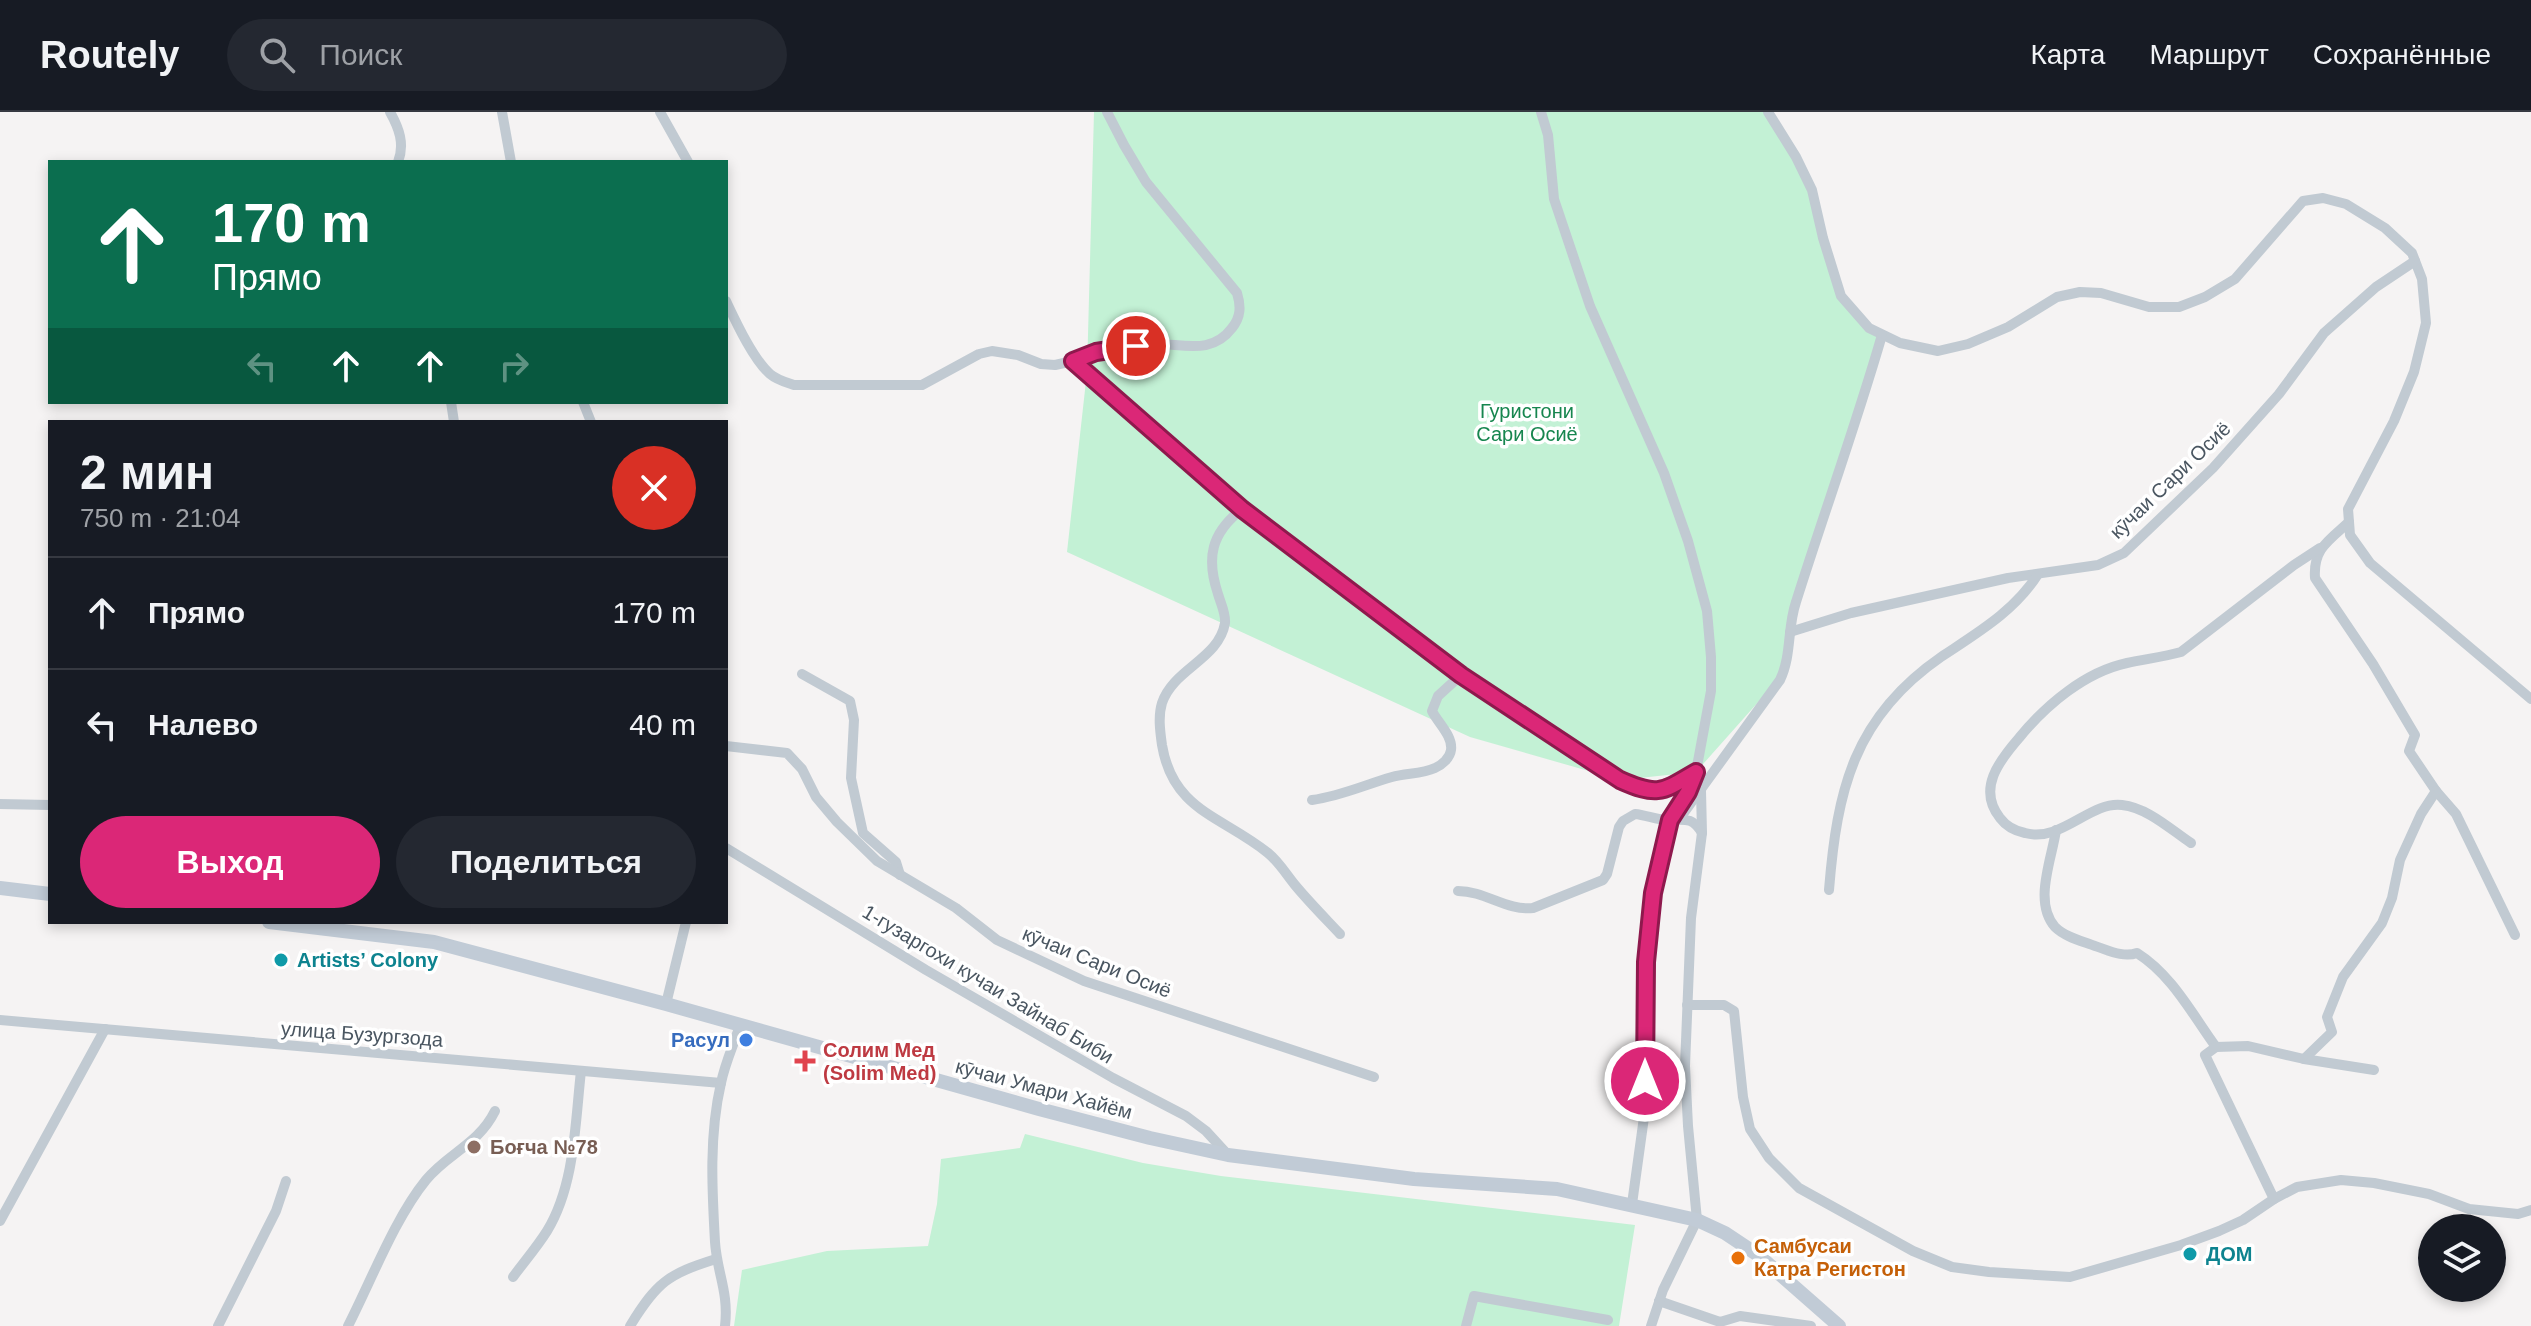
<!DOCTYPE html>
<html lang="ru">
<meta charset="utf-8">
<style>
:root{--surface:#171b24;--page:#242831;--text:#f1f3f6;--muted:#9ea1a6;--line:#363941;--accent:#db2777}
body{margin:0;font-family:Arial,sans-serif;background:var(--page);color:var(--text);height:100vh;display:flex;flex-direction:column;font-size:30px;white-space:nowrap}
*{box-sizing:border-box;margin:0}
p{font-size:26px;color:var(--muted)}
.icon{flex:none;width:44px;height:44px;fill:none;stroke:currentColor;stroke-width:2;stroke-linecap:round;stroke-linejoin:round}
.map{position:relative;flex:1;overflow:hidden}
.side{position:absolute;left:48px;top:308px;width:680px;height:504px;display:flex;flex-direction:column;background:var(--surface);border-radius:0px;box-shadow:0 4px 12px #0003}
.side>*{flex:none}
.banner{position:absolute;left:48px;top:48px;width:680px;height:244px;border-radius:0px;box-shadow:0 4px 12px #0003;background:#0b6e4f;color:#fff;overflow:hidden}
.fabs{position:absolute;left:2418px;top:1102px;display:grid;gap:16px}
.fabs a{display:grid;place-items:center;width:88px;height:88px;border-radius:50%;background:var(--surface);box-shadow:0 4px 12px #0003;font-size:40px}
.pin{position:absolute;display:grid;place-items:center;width:68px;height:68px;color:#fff;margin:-34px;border:4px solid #fff;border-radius:50%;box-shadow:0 2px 8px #0007}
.me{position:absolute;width:88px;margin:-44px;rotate:0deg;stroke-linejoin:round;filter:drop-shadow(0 0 6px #0008)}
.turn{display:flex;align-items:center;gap:28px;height:168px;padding:0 32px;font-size:36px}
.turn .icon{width:104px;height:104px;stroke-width:2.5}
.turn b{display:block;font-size:56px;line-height:68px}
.lanes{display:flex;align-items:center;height:76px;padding:0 32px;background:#0003;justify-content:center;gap:40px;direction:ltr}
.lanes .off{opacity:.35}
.round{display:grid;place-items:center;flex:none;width:84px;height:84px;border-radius:42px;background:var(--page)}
.head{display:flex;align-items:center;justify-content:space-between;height:136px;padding:0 32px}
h1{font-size:48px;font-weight:600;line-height:60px}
.primary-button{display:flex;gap:16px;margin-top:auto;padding:16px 32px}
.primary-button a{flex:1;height:92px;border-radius:48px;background:var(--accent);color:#fff;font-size:32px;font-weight:600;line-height:92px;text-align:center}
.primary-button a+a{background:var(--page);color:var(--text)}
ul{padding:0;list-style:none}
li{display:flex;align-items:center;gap:24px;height:112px;padding:0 32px;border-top:2px solid var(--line)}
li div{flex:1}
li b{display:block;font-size:30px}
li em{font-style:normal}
header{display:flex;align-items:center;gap:48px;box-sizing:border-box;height:112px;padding:0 40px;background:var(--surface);border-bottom:2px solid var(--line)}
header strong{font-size:38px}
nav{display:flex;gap:44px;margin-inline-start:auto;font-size:28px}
.search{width:560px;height:72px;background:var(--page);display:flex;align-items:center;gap:20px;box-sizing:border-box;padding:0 28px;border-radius:44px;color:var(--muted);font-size:30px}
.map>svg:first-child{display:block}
.green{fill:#c3f1d5}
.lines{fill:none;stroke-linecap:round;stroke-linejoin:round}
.minor{stroke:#c1cad2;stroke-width:10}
.secondary{stroke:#c1cbd6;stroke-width:14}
.route-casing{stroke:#8e194d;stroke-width:20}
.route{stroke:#db2777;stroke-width:14}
.culture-dot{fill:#0f9aa8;stroke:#fff;stroke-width:3}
.shop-dot{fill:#3f7fe0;stroke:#fff;stroke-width:3}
.health-dot{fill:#e0444e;stroke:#fff;stroke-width:3}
.education-dot{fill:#8d6e63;stroke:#fff;stroke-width:3}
.food-dot{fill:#e8710a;stroke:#fff;stroke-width:3}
.labels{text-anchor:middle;stroke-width:7;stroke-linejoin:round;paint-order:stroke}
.park-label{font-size:20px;fill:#17864f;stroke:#fff}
.street-label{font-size:20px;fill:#4a5661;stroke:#fff}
.culture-label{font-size:20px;font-weight:bold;fill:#0d838f;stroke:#fff;text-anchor:start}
.shop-label{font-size:20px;font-weight:bold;fill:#366cbe;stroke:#fff;text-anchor:end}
.health-label{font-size:20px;font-weight:bold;fill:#be3a42;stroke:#fff;text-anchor:start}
.education-label{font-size:20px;font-weight:bold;fill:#785e54;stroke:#fff;text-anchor:start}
.food-label{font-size:20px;font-weight:bold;fill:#c56008;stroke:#fff;text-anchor:start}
</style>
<header>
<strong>Routely</strong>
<div class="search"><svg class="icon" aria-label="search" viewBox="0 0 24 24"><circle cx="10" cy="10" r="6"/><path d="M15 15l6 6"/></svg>Поиск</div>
<nav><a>Карта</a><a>Маршрут</a><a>Сохранённые</a></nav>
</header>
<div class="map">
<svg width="2531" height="1214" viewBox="0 0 2531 1214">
<rect width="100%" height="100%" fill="#f5f3f3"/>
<g class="green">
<polygon points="1094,0 1767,0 1812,78 1841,184 1882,223 1794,495 1783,562 1696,660 1620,668 1470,625 1067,440 1087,260"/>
<polygon points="1025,1022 1143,1051 1221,1064 1635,1113 1619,1214 734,1214 742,1158 827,1139 928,1134 937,1092 941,1047 1020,1036"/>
</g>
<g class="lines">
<g class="minor">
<path d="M390,0C399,16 405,32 398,50"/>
<polyline points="502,0 511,50"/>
<polyline points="660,0 688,50"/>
<path d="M1107,0L1124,33L1146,70L1237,181C1241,194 1241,205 1232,216C1211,244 1182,231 1152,232C1124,233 1099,239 1073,249C1130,298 1184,350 1242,397C1338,475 1439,549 1542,617C1566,634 1618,674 1646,679C1665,682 1680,669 1696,660"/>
<polyline points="1541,0 1548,23 1554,87 1590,194 1664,361 1688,429 1707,499 1711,545 1711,579 1696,660 1688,680 1670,708 1653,781 1646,850 1645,998 1632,1092"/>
<polyline points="1768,0 1796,45 1812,78 1823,126 1841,184 1869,216 1900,231 1938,239 1968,232 2008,215 2057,185 2080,180 2101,181 2149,195 2179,195 2205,185 2235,167 2303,89 2323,86 2346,92 2385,116 2412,141 2422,167 2426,211 2414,260 2394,309 2348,397 2350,423 2370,451 2531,587"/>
<path d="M726,189C736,210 753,247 770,262C777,268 785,270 794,273H922L979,242L992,239L1018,243L1041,252L1055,253L1073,249"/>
<polyline points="451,290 454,310"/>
<polyline points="583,290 591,310"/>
<path d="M1242,397C1211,421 1206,446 1218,482C1221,492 1226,502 1225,511C1219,547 1173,557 1162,591C1158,604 1160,619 1162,633C1173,699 1222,704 1268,741C1279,750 1286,762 1295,773C1309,790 1325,806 1340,822"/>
<path d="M2349,410C2328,429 2313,437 2315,466L2373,552L2415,623L2409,639L2436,679L2456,702L2515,823"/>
<polyline points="1790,520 1851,501 2008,466 2098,453 2124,441 2213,356 2279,282 2324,221 2376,175 2415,149"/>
<polyline points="802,562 850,589 854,608 851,666 863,721 896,750 900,763"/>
<polyline points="726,634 787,641 802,657 816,685 837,710 877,749 956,796 997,828 1084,869 1374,965"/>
<path d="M1312,688C1341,684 1364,673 1392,665C1406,661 1422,662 1435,656C1442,653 1450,646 1451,638C1453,624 1438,611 1432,599L1438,584L1461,563"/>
<polyline points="0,692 50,693"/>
<path d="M1680,706L1780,568C1792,543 1787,516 1796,490C1824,401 1856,313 1882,223"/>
<path d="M2056,718C2052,747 2033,790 2055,815C2065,825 2082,829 2095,834C2108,838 2123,846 2137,841C2172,863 2192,902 2216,935L2248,934L2304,947L2374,958"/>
<path d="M2191,731C2170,717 2148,696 2122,693C2090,689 2061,731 2025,721C2015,719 2006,714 2000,706C1977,677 1999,649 2019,626C2046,593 2085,560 2127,551C2145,547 2163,545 2181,540L2294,453L2320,436"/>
<polyline points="726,736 926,858 1113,966 1186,1004 1206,1019 1228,1043"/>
<path d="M1829,778C1837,678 1854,605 1941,545C1977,521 2015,499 2038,462"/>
<path d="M1458,779C1485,779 1507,799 1533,796L1603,768L1607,762L1619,715L1623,709L1635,702C1646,703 1657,708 1668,708C1684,708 1692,704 1702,721"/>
<polyline points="666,892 686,810"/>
<polyline points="1687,893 1724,893 1734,899 1743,985 1750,1017 1769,1046 1799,1076 1913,1139 1952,1155 1989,1160 2070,1165 2181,1133 2219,1119 2243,1108 2274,1087 2297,1075 2341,1068 2374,1071 2429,1082 2469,1097 2518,1102 2531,1098"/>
<polyline points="0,908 721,971"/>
<polyline points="2216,935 2205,943 2274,1087"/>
<polyline points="2304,947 2332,920 2327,905 2343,865 2382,811 2392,786 2400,748 2421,702 2436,679"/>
<polyline points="0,1109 105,917"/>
<path d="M513,1165C524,1150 537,1135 547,1119C575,1073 575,1012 581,959"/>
<polyline points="1659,1189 1720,1210 1740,1204 1811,1214"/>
<polyline points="218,1214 276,1099 286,1069"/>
<path d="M348,1214C371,1169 395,1106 426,1068C448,1041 478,1033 495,999"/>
<path d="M630,1214C657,1170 668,1162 716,1147"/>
<path d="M725,1214C729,1180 717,1161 715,1130C712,1077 709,1023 721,971C725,951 734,932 740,913"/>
<polyline points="1466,1214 1474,1184 1608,1208"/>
<polyline points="1651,1214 1663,1178 1697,1108 1688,1014 1685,954 1691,806 1702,721 1701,679"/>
</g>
<g class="secondary">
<polyline points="0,776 50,782"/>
<polyline points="269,810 434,830 666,892 1039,997 1150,1026 1228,1043 1414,1067 1557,1077 1697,1108 1725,1121 1758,1143 1839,1214"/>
</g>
</g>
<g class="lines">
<g class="route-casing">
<path id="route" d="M1136,234L1096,240L1073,249L1242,397L1461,563L1620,668C1658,685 1662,680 1696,660L1688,680L1670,708L1653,781L1646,850L1645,969"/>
</g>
<use href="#route" class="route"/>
</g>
<g class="culture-dot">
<circle cx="281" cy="848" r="8"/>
<circle cx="2190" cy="1142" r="8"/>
</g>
<circle class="shop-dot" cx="746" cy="928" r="8"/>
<path class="health-dot" d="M801 937h8v8h8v8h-8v8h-8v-8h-8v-8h8z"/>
<circle class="education-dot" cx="474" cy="1035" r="8"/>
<circle class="food-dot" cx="1738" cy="1146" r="8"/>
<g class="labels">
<g class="park-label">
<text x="1527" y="306">Гуристони<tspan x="1527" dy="23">Сари Осиё</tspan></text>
</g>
<g class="street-label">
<text transform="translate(2170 368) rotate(-44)" y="7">кӯчаи Сари Осиё</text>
<text transform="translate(1097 850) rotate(22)" y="7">кӯчаи Сари Осиё</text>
<text transform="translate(988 872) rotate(31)" y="7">1-гузаргохи кучаи Зайнаб Биби</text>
<text transform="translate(362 922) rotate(4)" y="7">улица Бузургзода</text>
<text transform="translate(1044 977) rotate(15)" y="7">кӯчаи Умари Хайём</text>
</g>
<g class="culture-label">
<text x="297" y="855">Artists’ Colony</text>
<text x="2206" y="1149">ДОМ</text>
</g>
<g class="shop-label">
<text x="730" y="935">Расул</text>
</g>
<g class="health-label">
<text x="823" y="945">Солим Мед<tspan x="823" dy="23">(Solim Med)</tspan></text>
</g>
<g class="education-label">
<text x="490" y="1042">Боғча №78</text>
</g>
<g class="food-label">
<text x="1754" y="1141">Самбусаи<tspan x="1754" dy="23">Катра Регистон</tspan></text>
</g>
</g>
</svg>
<div class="fabs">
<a><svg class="icon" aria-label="layers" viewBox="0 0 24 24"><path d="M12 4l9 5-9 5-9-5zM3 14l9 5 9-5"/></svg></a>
</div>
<div class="pin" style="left:1136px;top:234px;background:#d93025"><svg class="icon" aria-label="arrive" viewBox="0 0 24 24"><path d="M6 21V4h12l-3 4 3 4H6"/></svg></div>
<svg class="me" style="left:1645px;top:969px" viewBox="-20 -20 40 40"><circle r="17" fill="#db2777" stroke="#fff" stroke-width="3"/><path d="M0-11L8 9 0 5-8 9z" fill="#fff"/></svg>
<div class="banner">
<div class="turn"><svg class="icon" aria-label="ahead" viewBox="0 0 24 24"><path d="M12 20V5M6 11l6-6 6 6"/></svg><div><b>170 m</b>Прямо</div></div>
<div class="lanes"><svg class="icon off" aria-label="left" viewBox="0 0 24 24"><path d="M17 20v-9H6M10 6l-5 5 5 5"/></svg><svg class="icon" aria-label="ahead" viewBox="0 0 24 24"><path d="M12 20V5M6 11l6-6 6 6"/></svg><svg class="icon" aria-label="ahead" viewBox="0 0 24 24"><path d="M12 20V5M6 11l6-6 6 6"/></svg><svg class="icon off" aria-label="right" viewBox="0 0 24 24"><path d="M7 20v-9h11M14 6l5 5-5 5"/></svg></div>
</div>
<section class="side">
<div class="head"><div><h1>2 мин</h1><p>750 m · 21:04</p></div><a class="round" style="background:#d93025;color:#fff"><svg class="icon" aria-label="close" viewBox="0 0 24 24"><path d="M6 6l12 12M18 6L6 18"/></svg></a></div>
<ul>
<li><svg class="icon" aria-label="ahead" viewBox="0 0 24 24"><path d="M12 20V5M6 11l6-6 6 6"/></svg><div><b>Прямо</b></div><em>170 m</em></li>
<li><svg class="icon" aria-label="left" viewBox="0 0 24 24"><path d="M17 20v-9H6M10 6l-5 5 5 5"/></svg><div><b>Налево</b></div><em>40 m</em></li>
</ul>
<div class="primary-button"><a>Выход</a><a>Поделиться</a></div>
</section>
</div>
